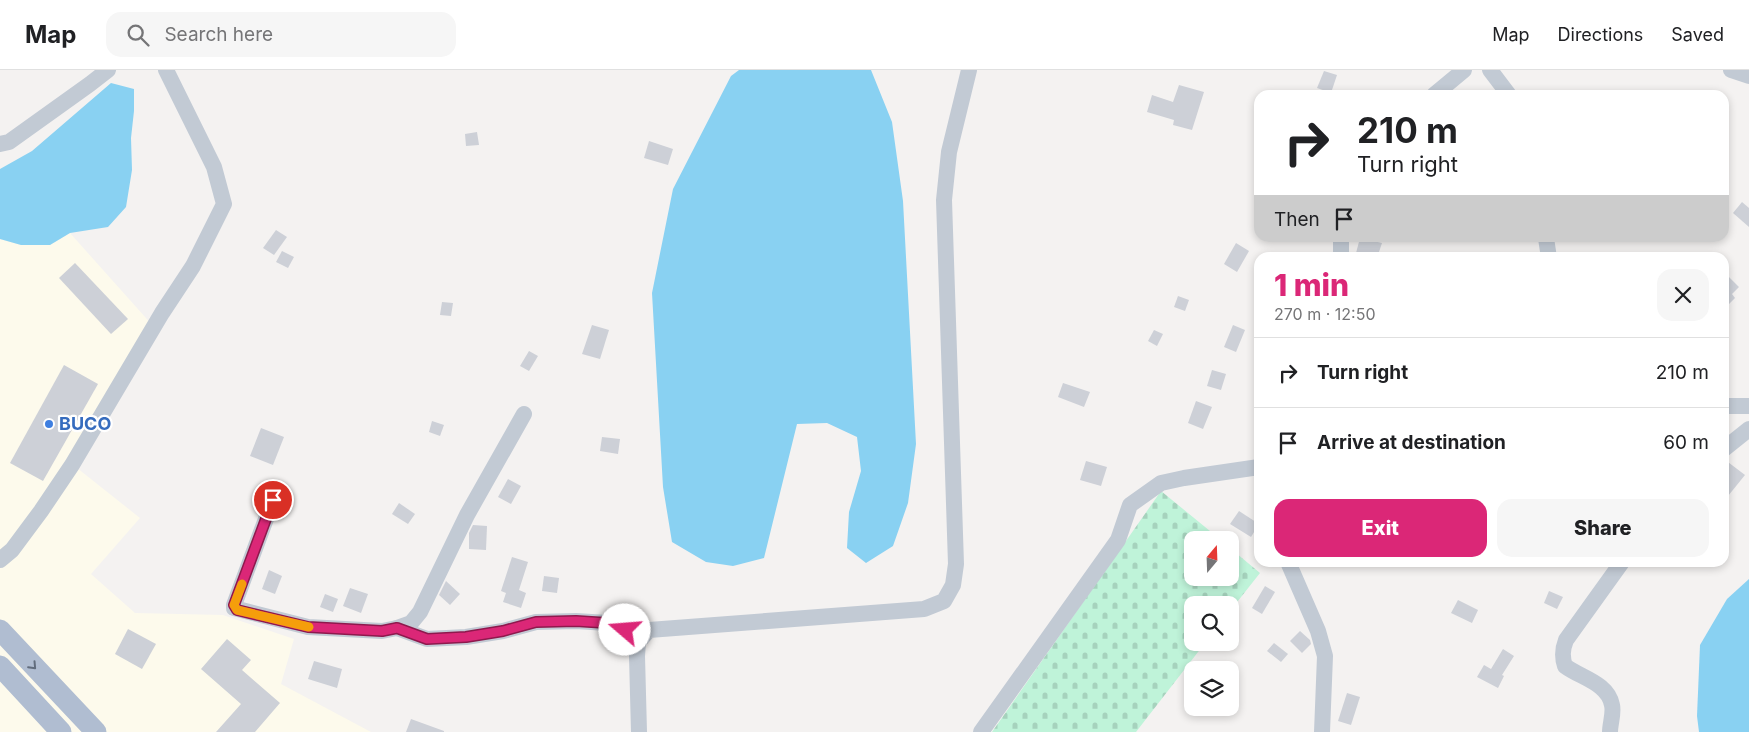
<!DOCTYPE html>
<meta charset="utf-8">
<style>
:root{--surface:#fff;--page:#f6f6f6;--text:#202124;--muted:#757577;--line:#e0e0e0;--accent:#db2777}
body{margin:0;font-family:Inter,sans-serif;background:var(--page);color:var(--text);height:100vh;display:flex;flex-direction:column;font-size:19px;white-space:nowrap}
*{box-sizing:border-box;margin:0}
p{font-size:16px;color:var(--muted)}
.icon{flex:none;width:28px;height:28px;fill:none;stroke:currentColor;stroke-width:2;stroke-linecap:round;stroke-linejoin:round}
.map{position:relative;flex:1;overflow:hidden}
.details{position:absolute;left:1254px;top:182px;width:475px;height:315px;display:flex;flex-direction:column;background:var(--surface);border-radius:15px;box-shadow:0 2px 8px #0003}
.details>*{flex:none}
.banner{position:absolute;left:1254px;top:20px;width:475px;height:152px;border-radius:15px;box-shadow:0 2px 8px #0003;background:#fff;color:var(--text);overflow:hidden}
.needle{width:32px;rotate:19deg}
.controls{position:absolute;left:1184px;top:461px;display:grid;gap:10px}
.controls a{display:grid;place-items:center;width:55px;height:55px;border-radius:10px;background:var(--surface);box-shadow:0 2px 8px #0003;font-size:25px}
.pin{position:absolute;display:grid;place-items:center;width:42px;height:42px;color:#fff;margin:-21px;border:2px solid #fff;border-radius:50%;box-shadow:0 1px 5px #0007}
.me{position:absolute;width:55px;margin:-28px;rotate:288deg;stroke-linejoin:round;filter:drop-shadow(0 0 4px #0008)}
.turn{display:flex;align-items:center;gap:18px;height:105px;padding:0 20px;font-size:22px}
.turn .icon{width:65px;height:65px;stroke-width:2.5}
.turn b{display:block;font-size:35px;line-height:42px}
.then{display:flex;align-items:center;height:48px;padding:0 20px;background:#0003;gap:10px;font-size:19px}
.round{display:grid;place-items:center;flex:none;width:52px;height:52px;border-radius:15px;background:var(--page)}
.summary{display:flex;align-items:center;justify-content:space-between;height:85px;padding:0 20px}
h1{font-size:30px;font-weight:800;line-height:38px;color:var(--accent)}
.action{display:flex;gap:10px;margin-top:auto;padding:10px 20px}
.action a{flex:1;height:58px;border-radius:15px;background:var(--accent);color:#fff;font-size:20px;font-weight:800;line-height:58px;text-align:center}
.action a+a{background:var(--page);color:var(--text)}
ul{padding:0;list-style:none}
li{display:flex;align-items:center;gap:15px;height:70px;padding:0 20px;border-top:1px solid var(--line)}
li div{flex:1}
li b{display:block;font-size:19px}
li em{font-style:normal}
header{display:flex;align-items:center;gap:30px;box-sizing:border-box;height:70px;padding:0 25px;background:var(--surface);border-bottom:1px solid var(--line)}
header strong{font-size:24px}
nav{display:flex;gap:28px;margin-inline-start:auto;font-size:18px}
.search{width:350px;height:45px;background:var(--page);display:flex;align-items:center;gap:12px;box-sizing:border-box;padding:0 18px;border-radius:15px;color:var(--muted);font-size:19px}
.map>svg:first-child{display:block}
.commercial{fill:#fdfaec}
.cemetery{fill:url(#cemetery-stones)}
.water{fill:#89d1f2}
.building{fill:#cdd0d7}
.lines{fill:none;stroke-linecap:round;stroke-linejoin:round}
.minor{stroke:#c2cad4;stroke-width:16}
.major{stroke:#b0bdd1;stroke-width:21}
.oneway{stroke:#626d7d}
.route-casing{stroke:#8e194d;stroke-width:12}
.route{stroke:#db2777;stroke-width:9}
.slow{stroke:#f59e0b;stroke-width:9}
.shop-dot{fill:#3f7fe0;stroke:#fff;stroke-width:2}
.labels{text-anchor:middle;stroke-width:4.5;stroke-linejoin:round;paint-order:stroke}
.shop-label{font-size:18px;font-weight:bold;fill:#366cbe;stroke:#fff;text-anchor:start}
</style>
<header>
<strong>Map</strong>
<div class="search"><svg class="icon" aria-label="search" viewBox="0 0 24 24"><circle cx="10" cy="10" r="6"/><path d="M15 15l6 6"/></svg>Search here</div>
<nav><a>Map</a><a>Directions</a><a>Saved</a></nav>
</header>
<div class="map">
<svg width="1749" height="662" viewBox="0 0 1749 662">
<defs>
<pattern id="cemetery-stones" width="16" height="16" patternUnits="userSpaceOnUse" patternTransform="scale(1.25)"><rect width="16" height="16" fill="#bff3d9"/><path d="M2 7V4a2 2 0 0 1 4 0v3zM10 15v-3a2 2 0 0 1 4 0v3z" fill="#a6d2bd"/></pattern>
</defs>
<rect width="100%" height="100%" fill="#f4f2f1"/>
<polygon class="commercial" points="70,163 154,257 72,394 140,448 91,504 135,543 223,545 294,569 281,614 371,662 0,662 0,169 21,175 50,175"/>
<polygon class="cemetery" points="1161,421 1221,470 1192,470 1192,508 1230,508 1230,478 1260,503 1230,541 1230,535 1192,535 1192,572 1205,573 1136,662 992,662"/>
<g class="water">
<polygon points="739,0 871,0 892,52 903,131 916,374 908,433 893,476 866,493 847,478 849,442 861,401 857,367 827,353 797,354 764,488 733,496 706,492 672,472 663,417 652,223 673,119 731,6"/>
<polygon points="111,13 134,19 134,41 131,68 132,100 126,137 108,157 70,163 50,175 21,175 0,169 0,99 32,81"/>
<polygon points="1749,509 1749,662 1699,662 1697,646 1700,575 1727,529"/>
</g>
<g class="building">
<polygon points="1324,1 1337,5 1331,23 1317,18"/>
<polygon points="1179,15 1204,22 1192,60 1173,55 1174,50 1147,42 1152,25 1173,32"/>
<polygon points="477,62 479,75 466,76 465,64"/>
<polygon points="649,71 673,79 668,95 644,88"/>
<polygon points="1742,132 1749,138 1749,157 1733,143"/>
<polygon points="276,160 287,167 274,185 263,178"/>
<polygon points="1360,168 1382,173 1377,188 1356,183"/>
<polygon points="1236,173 1249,181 1237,202 1224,194"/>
<polygon points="282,181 294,187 288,198 276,192"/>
<polygon points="75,193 128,249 111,264 59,208"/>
<polygon points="1724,202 1739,217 1732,224 1735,228 1724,239"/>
<polygon points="1178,226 1189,230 1185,241 1174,237"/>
<polygon points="442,232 453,233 451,246 440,245"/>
<polygon points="592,255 609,260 600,289 582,284"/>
<polygon points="1233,255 1245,260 1236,282 1224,277"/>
<polygon points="1154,260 1163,264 1157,276 1148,271"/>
<polygon points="529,281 538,286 529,301 520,296"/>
<polygon points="64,295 98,314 43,411 10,393"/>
<polygon points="1212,300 1226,304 1221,320 1207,316"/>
<polygon points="1063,313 1090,322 1084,337 1058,327"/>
<polygon points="1196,331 1212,337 1203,359 1188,353"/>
<polygon points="432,351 444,355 440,366 429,362"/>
<polygon points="261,358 284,367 273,395 250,386"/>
<polygon points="602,367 620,369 618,384 600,381"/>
<polygon points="1724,389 1745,405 1724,431"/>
<polygon points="1086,391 1107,397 1101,416 1080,410"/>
<polygon points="508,409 521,416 511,434 498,427"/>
<polygon points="399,433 415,444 408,454 392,444"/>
<polygon points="1239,441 1259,454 1251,467 1230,454"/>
<polygon points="473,455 487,456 486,480 469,479 469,463"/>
<polygon points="512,487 528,492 519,520 526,523 521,538 503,532 506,523 501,521"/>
<polygon points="269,500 282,506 275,524 262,519"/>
<polygon points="544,506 559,508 557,523 542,521"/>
<polygon points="446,511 460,524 450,535 439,525"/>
<polygon points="1265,516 1275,522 1262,544 1252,538"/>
<polygon points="350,518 368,524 361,543 343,536"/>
<polygon points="1549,521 1563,527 1557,539 1544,533"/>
<polygon points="325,524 338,529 333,542 320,537"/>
<polygon points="1458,530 1478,540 1472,553 1451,543"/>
<polygon points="128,559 156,574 142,599 115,584"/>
<polygon points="1300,561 1310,570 1311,574 1302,583 1290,571"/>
<polygon points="227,569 251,590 242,600 280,633 255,662 216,662 241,634 201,599"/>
<polygon points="1274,573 1288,584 1281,592 1267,581"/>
<polygon points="1503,579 1514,586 1502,605 1504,606 1498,618 1477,607 1484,595 1491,599"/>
<polygon points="314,591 342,599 337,618 308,609"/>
<polygon points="1347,623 1360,627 1351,655 1338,651"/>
<polygon points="411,649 444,661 444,662 406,662"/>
</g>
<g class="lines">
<g class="minor">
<polyline points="1490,0 1509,25"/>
<polyline points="1731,0 1749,6"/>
<polyline points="1434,25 1464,0"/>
<polyline points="0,74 9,72 90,14 108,0"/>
<polyline points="1546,168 1549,188"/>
<polyline points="1341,188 1341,168"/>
<polyline points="1724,336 1749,336"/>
<polyline points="1724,379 1749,359"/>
<polyline points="273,430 234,535 234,538 308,557 382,561 397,558 411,553 420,542 467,445 524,344"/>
<polyline points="0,490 12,480 41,441 72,395 162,243 193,196 224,134 214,97 166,0"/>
<polyline points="1288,492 1318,561 1325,586 1322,662"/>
<polyline points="397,558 427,569 466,567 503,561 536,552 576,551 607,553 625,560 638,572"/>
<polyline points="639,662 637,586 638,572 649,560 924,539 944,531 953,515 956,494 944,130 949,82 969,0"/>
<polyline points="981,662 1118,470 1130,435 1161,413 1184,408 1259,397"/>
<path d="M1610,662C1610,654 1614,643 1612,635C1608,613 1581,608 1565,596C1562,587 1562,580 1566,570L1622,492"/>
</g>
<g class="major">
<polyline points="0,560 96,662"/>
<polyline points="0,596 61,662"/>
</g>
</g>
<defs><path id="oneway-chevron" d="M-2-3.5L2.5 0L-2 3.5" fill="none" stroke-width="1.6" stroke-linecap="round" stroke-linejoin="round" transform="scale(1.25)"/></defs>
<use class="oneway" href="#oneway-chevron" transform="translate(33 596) rotate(47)"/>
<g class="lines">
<g class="route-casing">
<polyline id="route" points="273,430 234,535 237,540 308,557 382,561 397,558 427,569 466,567 503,561 536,552 576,551 607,553 625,560"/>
</g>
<use href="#route" class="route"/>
<polyline class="slow" points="242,514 234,535 237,540 309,557"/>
</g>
<circle class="shop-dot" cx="49" cy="354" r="5"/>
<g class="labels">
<g class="shop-label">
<text x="59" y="360">BUCO</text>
</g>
</g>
</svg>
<div class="controls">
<a><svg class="needle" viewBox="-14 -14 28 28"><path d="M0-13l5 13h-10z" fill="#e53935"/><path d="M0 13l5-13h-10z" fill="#757577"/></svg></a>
<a><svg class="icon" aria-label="search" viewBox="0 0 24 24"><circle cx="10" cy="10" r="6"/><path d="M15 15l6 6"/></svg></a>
<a><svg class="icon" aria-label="layers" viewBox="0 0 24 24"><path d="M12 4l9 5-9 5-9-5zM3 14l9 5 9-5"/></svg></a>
</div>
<div class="pin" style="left:273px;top:430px;background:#d93025"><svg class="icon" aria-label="arrive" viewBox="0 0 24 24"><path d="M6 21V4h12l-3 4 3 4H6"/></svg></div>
<svg class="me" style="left:625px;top:560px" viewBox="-20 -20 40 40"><circle r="19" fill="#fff"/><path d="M0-13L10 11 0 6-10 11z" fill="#db2777"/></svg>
<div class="banner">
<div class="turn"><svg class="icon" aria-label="right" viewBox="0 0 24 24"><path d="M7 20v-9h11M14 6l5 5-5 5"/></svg><div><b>210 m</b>Turn right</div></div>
<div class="then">Then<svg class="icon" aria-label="arrive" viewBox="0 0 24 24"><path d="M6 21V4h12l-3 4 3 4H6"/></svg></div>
</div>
<section class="details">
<div class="summary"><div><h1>1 min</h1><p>270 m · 12:50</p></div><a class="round"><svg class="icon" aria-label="close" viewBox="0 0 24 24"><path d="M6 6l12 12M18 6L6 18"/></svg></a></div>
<ul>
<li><svg class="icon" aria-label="right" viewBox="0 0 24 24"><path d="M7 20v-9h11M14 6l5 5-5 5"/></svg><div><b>Turn right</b></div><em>210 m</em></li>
<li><svg class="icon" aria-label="arrive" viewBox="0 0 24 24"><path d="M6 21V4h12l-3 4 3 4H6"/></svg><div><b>Arrive at destination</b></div><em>60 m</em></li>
</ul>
<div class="action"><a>Exit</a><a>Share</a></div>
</section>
</div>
